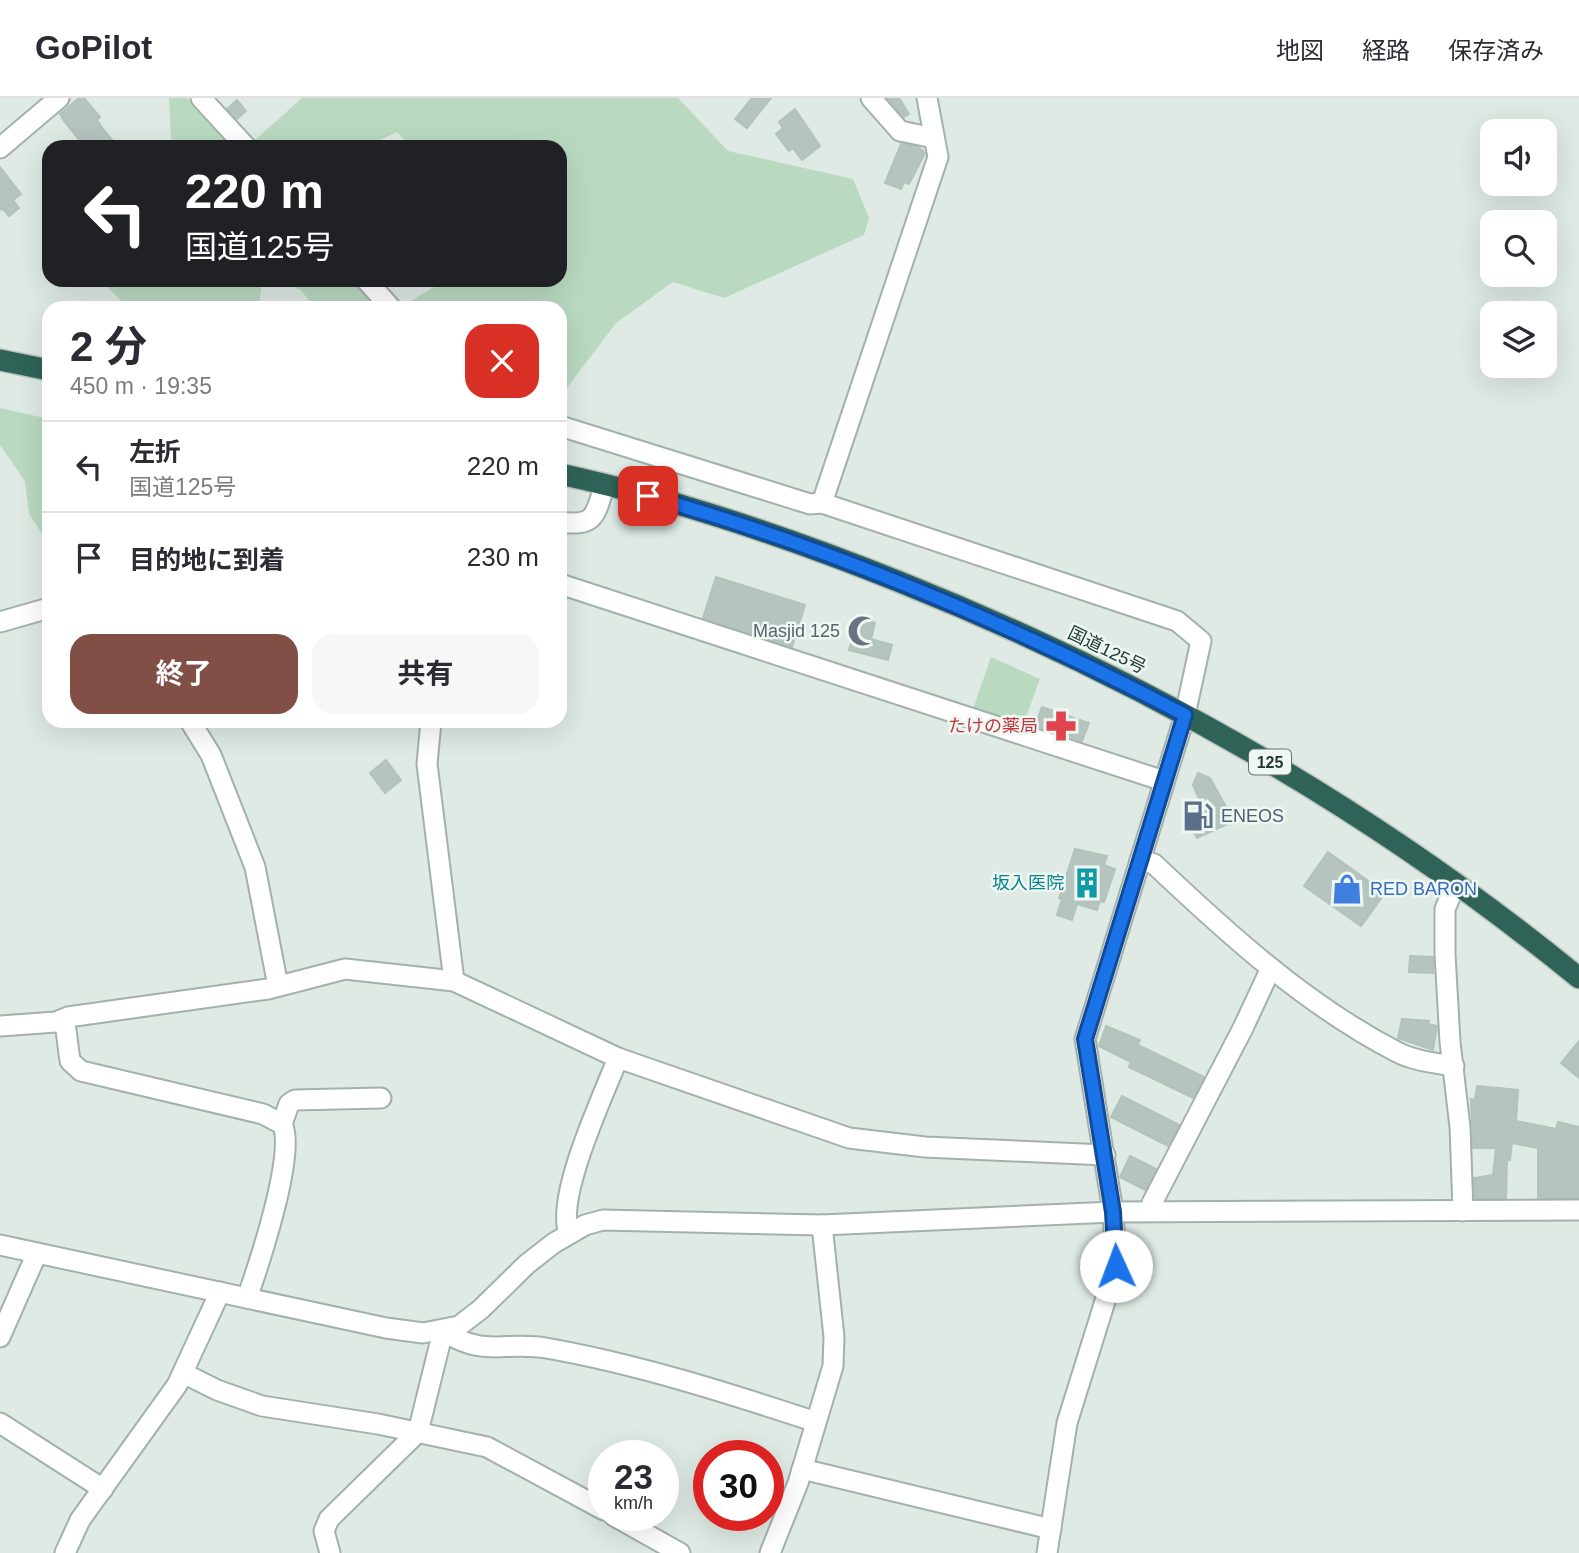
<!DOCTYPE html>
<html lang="ja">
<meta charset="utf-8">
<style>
:root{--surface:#fff;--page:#f7f7f7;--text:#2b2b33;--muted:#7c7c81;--line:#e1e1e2;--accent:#814f45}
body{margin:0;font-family:Arial,"Noto Sans JP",sans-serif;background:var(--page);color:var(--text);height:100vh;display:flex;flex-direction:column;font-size:26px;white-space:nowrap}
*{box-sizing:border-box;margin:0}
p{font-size:23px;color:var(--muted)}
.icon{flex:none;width:38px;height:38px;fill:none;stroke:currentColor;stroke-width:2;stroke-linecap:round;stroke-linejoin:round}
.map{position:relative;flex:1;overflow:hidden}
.drawer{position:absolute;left:42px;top:203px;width:525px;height:427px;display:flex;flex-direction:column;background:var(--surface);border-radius:21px;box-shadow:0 7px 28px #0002}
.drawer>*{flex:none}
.hud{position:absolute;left:42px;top:42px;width:525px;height:147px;border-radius:21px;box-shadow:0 7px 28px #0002;background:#202124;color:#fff;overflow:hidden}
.fabs{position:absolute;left:1480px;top:21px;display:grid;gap:14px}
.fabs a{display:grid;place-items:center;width:77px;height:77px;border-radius:14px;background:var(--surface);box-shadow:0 7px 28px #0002;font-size:35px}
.speed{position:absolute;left:588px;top:1342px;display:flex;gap:14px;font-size:35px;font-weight:700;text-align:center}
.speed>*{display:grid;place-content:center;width:91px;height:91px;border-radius:50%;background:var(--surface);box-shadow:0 7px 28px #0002;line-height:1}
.speed small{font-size:18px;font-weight:400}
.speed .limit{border:10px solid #d22;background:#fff;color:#111}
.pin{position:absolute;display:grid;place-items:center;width:60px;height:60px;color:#fff;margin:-30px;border-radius:14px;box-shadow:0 4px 10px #0006}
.me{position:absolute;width:77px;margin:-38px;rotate:358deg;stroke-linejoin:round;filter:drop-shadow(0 0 5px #0008)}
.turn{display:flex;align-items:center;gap:24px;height:147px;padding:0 28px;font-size:32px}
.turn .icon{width:91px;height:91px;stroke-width:2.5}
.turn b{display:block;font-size:49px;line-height:60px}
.round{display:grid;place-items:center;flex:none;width:74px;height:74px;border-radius:21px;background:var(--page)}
.summary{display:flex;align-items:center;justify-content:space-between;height:119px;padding:0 28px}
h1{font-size:42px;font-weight:700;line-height:52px}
.button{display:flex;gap:14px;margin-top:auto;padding:14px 28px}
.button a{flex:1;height:80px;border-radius:21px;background:var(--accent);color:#fff;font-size:28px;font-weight:700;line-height:80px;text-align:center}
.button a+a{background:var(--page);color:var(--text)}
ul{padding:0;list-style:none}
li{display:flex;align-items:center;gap:21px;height:91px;padding:0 28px;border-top:2px solid var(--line)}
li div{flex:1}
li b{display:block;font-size:26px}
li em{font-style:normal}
header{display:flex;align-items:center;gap:42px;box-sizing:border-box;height:98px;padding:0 35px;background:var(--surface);border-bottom:2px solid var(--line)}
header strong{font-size:33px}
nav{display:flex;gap:38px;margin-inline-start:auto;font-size:24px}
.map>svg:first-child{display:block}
.green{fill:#b9dac1}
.building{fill:#b5c4be;stroke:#b2c3bb;stroke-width:2}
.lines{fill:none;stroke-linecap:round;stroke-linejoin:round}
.minor-casing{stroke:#a2b1ac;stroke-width:23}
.highway-casing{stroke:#bcc4c2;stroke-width:24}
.minor{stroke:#fff;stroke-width:19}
.highway{stroke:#2f6357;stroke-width:21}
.route-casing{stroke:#114b97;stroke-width:18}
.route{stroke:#1a73e8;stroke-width:12}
.labels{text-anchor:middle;stroke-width:5;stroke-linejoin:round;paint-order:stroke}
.shield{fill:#eff7f3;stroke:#5f726c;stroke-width:2}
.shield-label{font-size:16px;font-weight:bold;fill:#213932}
.worship-label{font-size:18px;fill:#5b616d;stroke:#eff7f3;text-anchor:end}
.street-label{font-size:18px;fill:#213932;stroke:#eff7f3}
.health-label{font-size:18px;fill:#be3a42;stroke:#eff7f3;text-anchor:end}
.service-label{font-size:18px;fill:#4e5e75;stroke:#eff7f3;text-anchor:start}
.culture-label{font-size:18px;fill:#0d838f;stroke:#eff7f3;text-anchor:end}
.shop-label{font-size:18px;fill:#366cbe;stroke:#eff7f3;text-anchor:start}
</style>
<header>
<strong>GoPilot</strong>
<nav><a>地図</a><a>経路</a><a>保存済み</a></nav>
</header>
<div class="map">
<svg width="1579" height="1455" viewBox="0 0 1579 1455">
<rect width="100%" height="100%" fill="#dfeae5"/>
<g class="green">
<polygon points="169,0 187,0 233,49 178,49 171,40"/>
<polygon points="302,0 678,0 728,53 853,81 869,120 864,137 724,200 673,184 616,225 560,299 560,210 399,210 446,182 560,182 560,49 411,49 397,34 365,49 247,49"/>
<polygon points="100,182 263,182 258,210 129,210"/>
<polygon points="277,182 356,182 373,201 374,208 315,210 301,192"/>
<polygon points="0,310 49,321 49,446 29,416 25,383 0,347"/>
<polygon points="991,559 1040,581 1022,630 973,611"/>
</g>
<g class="building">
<polygon points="79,0 84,0 100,19 97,22 103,31 118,49 85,49 64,23 60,16"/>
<polygon points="752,0 771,0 747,30 735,21"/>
<polygon points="887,0 899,0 909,16 904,19"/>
<polygon points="237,2 246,13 237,21 227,11"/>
<polygon points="795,11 820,48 802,62 793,50 789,53 776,36 783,30 779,24"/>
<polygon points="901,46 918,49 925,55 909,86 904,84 901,91 885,85"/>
<polygon points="0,69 21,96 13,102 19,110 9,118 2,110 0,112"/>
<polygon points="716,479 805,507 792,549 703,520"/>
<polygon points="858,520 875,525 871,541 892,547 888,562 849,552"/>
<polygon points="1042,609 1089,625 1082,643 1035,628"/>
<polygon points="386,662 401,682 385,695 370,675"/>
<polygon points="1198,675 1210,680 1234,723 1197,740 1187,720 1204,712 1193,687"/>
<polygon points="1075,751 1107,758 1104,767 1115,771 1104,804 1100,803 1097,812 1077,806 1072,822 1057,817 1062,801 1059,800"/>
<polygon points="1328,754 1385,795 1361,828 1304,788"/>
<polygon points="1410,858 1433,859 1433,875 1409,874"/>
<polygon points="1402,921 1429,923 1428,926 1437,928 1433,952 1398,940"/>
<polygon points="1106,928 1140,942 1138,947 1204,979 1193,1000 1129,969 1131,964 1099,948"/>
<polygon points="1579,943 1579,980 1561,965"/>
<polygon points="1477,988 1518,992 1516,1023 1556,1031 1558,1024 1579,1029 1579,1100 1538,1100 1538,1050 1512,1045 1510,1062 1507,1062 1506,1100 1475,1100 1474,1080 1493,1077 1496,1050 1473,1050 1471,1001 1475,1002"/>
<polygon points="1122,998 1179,1027 1168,1048 1111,1019"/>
<polygon points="1130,1058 1156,1071 1145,1092 1120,1079"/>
</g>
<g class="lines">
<g class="minor-casing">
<g id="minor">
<polyline points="201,0 246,49"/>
<polyline points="871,0 900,33 934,40"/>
<polyline points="927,0 938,59 822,405 1177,523 1201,543 1185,617 1085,941 1113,1114 1116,1168 1067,1325 1047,1455"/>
<polyline points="0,50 59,0"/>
<polyline points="366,182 391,210"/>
<polyline points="560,328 810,406 822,405"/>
<path d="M560,424C596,429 595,417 605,386"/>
<polyline points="560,486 1164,683"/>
<polyline points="0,524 49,510"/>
<polyline points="190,623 211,657 255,769 278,888"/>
<polyline points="431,623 427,666 454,883"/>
<path d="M1140,762L1154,766C1228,836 1306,907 1397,954C1414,963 1436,965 1454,968"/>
<polyline points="1456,785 1445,811 1445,856 1450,944 1460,1029 1463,1113"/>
<path d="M61,922L66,932L70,963L81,973L263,1016L282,1026C297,1053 258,1169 247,1200"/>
<polyline points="0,928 56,924 68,919 268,891 345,871 454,883 618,960 849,1040 925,1049 1105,1057"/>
<polyline points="282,1026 289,1006 295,1002 381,1000"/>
<polyline points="1151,1113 1152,1105 1243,930 1271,870"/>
<path d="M569,1135C555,1100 603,998 618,960"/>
<polyline points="0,1147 386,1230 423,1235 459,1228 481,1211 527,1166 554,1145 585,1127 603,1122 822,1127 1113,1114 1579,1112"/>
<polyline points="0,1239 37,1155"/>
<polyline points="183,1275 217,1292 262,1308 378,1326 487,1349 604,1412"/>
<polyline points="0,1325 103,1391"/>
<polyline points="802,1371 1051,1431"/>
<polyline points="614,1418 680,1455"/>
<polyline points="65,1455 80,1422 177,1287 220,1194"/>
<path d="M330,1455L324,1433L329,1421L418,1334L443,1233C485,1260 504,1243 546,1250C637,1266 728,1295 816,1324"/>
<polyline points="770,1455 798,1385 833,1268 834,1239 822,1127"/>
</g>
</g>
<g class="highway-casing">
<g id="highway">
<polyline points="0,262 49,272"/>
<path d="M560,376C676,401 790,440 900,484C1145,582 1375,713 1579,880"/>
</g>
</g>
<use href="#minor" class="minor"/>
<use href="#highway" class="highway"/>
</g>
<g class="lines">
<g class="route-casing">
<path id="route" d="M648,398C835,451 1013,527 1185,617L1085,941L1113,1114L1116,1168"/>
</g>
<use href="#route" class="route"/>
</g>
<defs>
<g id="mosque-bare" transform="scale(2.415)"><path d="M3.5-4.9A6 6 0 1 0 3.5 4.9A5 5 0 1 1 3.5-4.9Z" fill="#6b7280" stroke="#eff7f3" stroke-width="2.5" paint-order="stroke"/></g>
<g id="pharmacy-bare" transform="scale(2.415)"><path d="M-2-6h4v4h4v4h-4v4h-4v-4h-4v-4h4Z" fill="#e0444e" stroke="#eff7f3" stroke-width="2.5" paint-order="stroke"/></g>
<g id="fuel-bare" transform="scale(2.415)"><path d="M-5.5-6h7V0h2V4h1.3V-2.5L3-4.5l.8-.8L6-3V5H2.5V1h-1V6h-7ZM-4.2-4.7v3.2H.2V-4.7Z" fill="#5c6f8a" stroke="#eff7f3" stroke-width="2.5" paint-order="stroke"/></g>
<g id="building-bare" transform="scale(2.415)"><path d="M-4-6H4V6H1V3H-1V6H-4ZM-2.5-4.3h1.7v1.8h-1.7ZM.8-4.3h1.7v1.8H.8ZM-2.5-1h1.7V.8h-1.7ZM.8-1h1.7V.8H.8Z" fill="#0f9aa8" stroke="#eff7f3" stroke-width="2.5" paint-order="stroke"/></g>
<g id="shop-bare" transform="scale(2.415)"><path d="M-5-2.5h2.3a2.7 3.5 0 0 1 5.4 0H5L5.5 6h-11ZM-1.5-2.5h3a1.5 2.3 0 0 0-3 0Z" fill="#3f7fe0" stroke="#eff7f3" stroke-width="2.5" paint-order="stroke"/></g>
</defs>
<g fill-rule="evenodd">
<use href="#mosque-bare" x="863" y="533"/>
<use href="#pharmacy-bare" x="1061" y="628"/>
<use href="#fuel-bare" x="1198" y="718"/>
<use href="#building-bare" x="1087" y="785"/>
<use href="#shop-bare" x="1347" y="791"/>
</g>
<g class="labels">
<rect class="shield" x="1249" y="651.5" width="42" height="25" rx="5"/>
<g class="shield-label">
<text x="1270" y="670">125</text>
</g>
<g class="worship-label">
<text x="840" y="539">Masjid 125</text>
</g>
<g class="street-label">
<text transform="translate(1107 552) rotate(26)" y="6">国道125号</text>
</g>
<g class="health-label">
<text x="1038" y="634">たけの薬局</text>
</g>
<g class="service-label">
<text x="1221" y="724">ENEOS</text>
</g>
<g class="culture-label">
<text x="1064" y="791">坂入医院</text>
</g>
<g class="shop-label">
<text x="1370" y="797">RED BARON</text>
</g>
</g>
</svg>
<div class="fabs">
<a><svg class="icon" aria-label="sound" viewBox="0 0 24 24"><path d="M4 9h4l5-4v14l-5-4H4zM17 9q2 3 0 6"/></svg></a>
<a><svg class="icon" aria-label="search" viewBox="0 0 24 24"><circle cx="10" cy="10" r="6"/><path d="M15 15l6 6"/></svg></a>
<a><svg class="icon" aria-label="layers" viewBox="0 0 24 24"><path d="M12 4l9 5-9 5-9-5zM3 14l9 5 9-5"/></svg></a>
</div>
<div class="speed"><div>23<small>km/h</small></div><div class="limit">30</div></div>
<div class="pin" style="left:648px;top:398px;background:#d93025"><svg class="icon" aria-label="arrive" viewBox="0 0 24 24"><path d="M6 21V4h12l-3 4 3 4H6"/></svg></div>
<svg class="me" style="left:1116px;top:1168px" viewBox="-20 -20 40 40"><circle r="19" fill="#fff"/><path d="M0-13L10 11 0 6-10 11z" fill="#1a73e8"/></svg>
<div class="hud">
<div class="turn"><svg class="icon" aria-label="left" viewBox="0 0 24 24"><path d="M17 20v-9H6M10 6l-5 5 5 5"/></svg><div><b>220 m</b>国道125号</div></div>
</div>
<section class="drawer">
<div class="summary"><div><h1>2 分</h1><p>450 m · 19:35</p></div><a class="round" style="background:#d93025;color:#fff"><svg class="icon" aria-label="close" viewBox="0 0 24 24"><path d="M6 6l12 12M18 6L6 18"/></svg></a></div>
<ul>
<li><svg class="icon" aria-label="left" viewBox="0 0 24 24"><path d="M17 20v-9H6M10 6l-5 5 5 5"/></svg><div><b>左折</b><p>国道125号</p></div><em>220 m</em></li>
<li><svg class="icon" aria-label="arrive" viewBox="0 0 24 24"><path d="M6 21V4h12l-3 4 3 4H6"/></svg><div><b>目的地に到着</b></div><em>230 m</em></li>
</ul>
<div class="button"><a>終了</a><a>共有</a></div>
</section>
</div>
